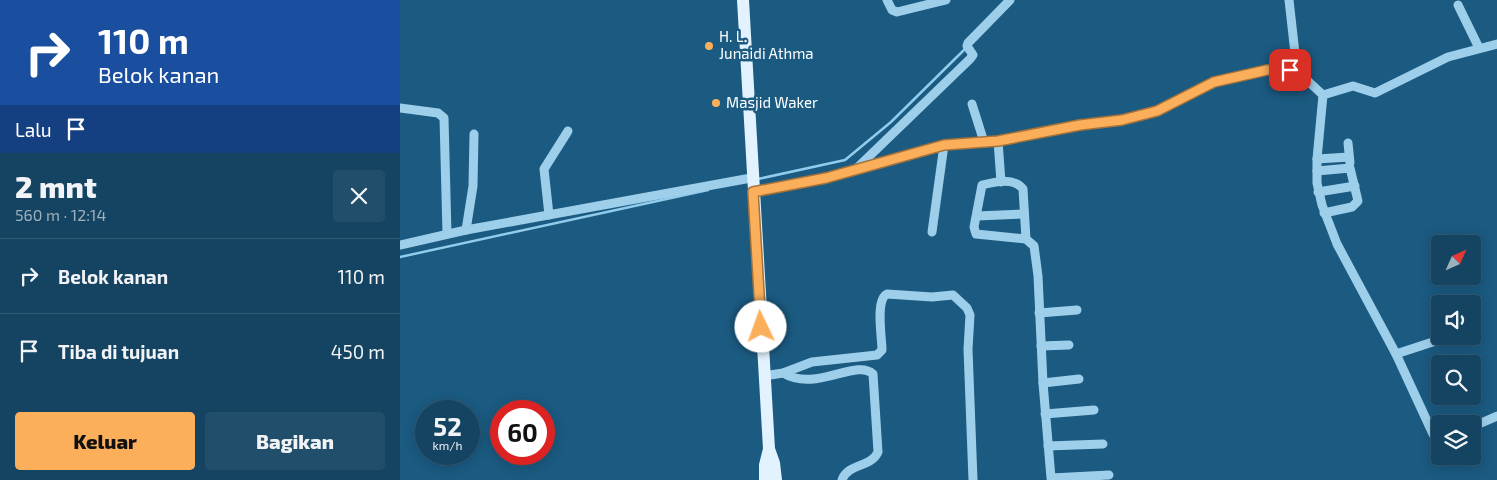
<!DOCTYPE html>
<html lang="id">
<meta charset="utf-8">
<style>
:root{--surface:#144461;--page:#214e6a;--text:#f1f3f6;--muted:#9db0bd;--line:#335c76;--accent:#fcaf5b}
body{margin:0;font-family:"Exo 2",sans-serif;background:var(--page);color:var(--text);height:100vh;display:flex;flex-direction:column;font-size:19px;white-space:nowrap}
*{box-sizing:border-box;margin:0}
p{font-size:16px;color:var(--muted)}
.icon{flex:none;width:28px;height:28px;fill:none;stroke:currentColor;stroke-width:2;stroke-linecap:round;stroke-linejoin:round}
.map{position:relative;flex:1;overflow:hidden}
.sheet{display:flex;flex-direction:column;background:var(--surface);width:400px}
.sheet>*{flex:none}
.hud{background:#1a4fa0;color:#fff;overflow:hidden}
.needle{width:32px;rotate:45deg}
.tools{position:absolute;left:1031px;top:235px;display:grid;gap:10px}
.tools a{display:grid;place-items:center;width:50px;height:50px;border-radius:5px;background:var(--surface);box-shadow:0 2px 12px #0003,0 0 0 1px var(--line);font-size:25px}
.speed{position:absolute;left:15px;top:400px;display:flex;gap:10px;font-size:25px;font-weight:700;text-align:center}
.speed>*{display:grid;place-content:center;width:65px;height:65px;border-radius:50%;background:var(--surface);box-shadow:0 2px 12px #0003,0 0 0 1px var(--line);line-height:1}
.speed small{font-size:12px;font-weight:400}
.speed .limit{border:8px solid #d22;background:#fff;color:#111}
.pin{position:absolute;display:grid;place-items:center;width:42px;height:42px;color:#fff;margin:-21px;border-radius:10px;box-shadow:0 2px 8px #0006}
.me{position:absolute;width:55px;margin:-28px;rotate:357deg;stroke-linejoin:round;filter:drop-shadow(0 0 4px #0008)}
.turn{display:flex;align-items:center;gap:18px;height:105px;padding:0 15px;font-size:22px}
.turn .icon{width:65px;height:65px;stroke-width:2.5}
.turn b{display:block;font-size:35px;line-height:42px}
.then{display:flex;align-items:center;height:48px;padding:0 15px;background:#0003;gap:10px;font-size:19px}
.round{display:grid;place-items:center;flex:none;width:52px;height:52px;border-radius:5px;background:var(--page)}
.overview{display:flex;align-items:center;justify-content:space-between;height:85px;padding:0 15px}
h1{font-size:30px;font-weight:800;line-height:38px}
.cta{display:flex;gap:10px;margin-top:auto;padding:10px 15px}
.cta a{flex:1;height:58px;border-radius:5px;background:var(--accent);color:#111;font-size:20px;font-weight:800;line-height:58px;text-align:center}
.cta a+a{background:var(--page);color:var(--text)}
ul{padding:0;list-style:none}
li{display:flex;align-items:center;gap:15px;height:75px;padding:0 15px;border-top:1px solid var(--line)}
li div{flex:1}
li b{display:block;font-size:19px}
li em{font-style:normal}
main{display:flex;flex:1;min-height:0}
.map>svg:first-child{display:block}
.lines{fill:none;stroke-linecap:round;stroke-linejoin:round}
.stream{stroke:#91ccec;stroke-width:2.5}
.minor{stroke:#9ecfea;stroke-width:9}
.major{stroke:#e2f2fe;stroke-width:12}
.route-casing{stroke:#a4723b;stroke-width:12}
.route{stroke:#fcaf5b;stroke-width:9}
.poi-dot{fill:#fcaf5b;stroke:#1b5a81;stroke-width:2}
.labels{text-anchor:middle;stroke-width:5;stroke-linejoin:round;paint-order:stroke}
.poi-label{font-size:15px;fill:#fff;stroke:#1b5a81;text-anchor:start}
</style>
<main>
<section class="sheet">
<div class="hud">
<div class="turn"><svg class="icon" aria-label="right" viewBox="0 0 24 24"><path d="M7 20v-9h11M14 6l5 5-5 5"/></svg><div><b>110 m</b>Belok kanan</div></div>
<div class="then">Lalu<svg class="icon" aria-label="arrive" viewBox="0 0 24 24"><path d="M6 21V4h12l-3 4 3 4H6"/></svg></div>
</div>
<div class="overview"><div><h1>2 mnt</h1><p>560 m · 12:14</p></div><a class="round"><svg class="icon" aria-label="close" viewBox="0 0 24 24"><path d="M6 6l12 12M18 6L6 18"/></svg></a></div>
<ul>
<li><svg class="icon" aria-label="right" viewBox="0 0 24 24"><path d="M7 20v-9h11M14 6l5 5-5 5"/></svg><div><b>Belok kanan</b></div><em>110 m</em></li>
<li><svg class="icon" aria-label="arrive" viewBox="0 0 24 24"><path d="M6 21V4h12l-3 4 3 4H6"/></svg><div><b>Tiba di tujuan</b></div><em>450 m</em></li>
</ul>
<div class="cta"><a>Keluar</a><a>Bagikan</a></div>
</section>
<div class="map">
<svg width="1097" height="480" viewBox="0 0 1097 480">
<rect width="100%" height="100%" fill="#1b5a81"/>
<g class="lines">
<g class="stream">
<polyline points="358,179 445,160 491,122 566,48"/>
<polyline points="0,257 308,190"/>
</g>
<g class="minor">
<polyline points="487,0 492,10 497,12 546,0"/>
<polyline points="889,0 897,71"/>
<polyline points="1058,5 1079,48"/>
<polyline points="923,95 953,86 975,93 1048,57 1097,44"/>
<polyline points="572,104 584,142"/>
<polyline points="0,108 38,113 44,118 47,234"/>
<polyline points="598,141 601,182"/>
<polyline points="948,143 950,163"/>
<polyline points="917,159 949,157"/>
<polyline points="456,169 570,59 573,55 567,46 568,43 610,0"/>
<polyline points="917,171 950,168 958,201 952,207 924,213"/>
<polyline points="353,192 426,178 544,145 598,141 680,125 722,121 757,111 814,82 867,70 897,71 923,95 917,159 917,183 922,205 937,244 996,354 1033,434 1036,438 1040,438"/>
<polyline points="918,192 955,186"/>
<polyline points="149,215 144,169 168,131"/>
<polyline points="577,216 624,214"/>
<polyline points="66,230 73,186 74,134"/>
<polyline points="532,232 544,145"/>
<path d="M626,239L576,234L574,227L582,185C594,182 614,177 623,189L626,239L634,246L638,276L643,383L651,478L709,475"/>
<polyline points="0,245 66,230 351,178"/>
<polyline points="639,313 677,310"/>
<polyline points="641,346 669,345"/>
<polyline points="996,354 1051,336"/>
<path d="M383,373C416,393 456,358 473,374L478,452C471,468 448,463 442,480"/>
<path d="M364,376L383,373L412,362L477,355L482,350C482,337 475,300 487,294L532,297L553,295L567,308L570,315L568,349L573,480"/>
<polyline points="643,383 679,379"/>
<polyline points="645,414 694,410"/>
<polyline points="1072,427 1097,416"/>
<polyline points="648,446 703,444"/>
</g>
<g class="major">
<polyline points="343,0 369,449 365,465 365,480"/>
<polyline points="369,449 374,463 376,480"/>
</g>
</g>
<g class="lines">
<g class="route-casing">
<polyline id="route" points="361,327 353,192 426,178 544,145 598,141 680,125 722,120 757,111 814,82 867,70 890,70"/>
</g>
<use href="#route" class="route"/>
</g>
<g class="poi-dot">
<circle cx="309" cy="46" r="5"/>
<circle cx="316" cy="103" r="5"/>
</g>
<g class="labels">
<g class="poi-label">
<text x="319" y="42">H. L.<tspan x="319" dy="17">Junaidi Athma</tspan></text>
<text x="326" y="108">Masjid Waker</text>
</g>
</g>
</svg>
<div class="tools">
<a><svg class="needle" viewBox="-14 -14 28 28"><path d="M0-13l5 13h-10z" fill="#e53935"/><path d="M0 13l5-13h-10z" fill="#9db0bd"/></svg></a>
<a><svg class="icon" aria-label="sound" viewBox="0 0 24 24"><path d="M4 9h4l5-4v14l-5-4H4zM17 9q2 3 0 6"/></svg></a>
<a><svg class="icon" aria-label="search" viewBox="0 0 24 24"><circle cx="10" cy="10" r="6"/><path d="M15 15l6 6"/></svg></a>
<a><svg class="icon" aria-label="layers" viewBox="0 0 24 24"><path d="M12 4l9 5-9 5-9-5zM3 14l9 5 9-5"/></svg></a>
</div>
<div class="speed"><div>52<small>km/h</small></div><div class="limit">60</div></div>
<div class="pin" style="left:890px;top:70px;background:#d93025"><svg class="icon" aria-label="arrive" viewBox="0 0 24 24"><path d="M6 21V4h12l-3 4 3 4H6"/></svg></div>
<svg class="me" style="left:361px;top:327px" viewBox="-20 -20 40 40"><circle r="19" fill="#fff"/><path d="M0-13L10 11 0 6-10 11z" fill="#fcaf5b"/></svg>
</div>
</main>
